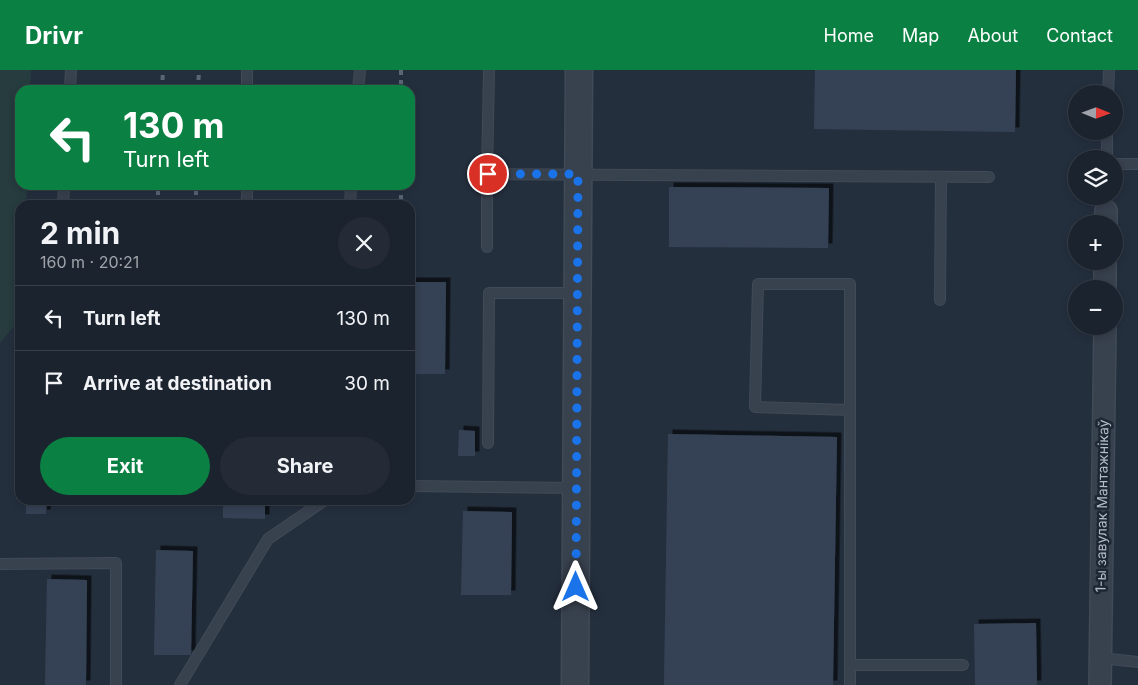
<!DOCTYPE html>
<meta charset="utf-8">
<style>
:root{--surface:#1b232e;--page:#242b36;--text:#f1f3f6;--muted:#a0a4aa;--line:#39404a;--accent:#0b8043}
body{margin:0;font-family:Inter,sans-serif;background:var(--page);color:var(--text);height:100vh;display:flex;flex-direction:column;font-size:19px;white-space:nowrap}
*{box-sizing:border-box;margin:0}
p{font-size:16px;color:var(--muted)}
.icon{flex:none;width:28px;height:28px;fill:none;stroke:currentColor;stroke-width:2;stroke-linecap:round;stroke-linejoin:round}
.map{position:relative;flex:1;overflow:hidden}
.sheet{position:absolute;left:15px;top:130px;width:400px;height:305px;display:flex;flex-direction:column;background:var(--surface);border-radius:15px;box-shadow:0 2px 8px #0003,0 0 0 1px var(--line)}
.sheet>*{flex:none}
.guide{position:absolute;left:15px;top:15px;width:400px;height:105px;border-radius:15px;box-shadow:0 2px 8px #0003,0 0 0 1px var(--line);background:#0b8043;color:#fff;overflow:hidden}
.needle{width:32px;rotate:91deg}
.controls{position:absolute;left:1068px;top:15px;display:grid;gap:10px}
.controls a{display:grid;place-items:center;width:55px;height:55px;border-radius:50%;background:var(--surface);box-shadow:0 2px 8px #0003,0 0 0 1px var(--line);font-size:25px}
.pin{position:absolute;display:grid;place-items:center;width:42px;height:42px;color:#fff;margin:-21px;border:2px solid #fff;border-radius:50%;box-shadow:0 1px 5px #0007}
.me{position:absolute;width:55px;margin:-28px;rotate:0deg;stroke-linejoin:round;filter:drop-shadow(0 0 4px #0008)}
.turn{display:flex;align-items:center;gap:18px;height:105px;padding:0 25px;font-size:22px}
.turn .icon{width:65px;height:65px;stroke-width:2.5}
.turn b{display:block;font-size:35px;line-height:42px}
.round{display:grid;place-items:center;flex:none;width:52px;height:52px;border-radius:26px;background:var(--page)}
.overview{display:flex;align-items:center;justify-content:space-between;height:85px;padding:0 25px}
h1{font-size:30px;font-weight:700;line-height:38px}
.primary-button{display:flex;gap:10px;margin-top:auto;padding:10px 25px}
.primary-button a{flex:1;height:58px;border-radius:30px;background:var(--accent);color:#fff;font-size:20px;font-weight:700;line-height:58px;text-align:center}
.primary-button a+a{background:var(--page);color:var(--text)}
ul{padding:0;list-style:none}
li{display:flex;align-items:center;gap:15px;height:65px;padding:0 25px;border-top:1px solid var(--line)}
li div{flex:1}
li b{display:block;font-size:19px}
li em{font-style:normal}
header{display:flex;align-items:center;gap:30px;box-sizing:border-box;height:70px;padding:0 25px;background:var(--accent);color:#fff}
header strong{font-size:24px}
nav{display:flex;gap:28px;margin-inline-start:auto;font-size:18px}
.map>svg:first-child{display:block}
.green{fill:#263c3f}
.building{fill:#364354;filter:url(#shadow)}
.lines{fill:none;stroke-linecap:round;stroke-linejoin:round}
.service-casing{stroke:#414a57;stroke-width:12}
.minor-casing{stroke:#414a57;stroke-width:24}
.tertiary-casing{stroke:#414a57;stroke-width:29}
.service{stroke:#38414e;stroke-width:10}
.minor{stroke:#38414e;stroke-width:21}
.tertiary{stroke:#38414e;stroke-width:26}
.rail{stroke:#5a6575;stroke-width:4;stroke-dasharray:5 5;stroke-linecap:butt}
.route{stroke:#1a73e8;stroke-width:9;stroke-dasharray:0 16.2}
.labels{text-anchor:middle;stroke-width:5;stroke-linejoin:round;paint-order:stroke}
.street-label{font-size:14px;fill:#b4bcc9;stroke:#1d2633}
</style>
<header>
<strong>Drivr</strong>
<nav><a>Home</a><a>Map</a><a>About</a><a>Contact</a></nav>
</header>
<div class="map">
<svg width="1138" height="615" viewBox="0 0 1138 615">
<defs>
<filter id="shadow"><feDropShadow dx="4.5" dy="-4.5" stdDeviation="0" flood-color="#0009"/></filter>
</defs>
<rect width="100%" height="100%" fill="#242f3e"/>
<polygon class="green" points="0,0 31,0 30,20 20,20 20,115 27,115 26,135 20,135 20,249 0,273"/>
<g class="building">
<polygon points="815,0 1016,0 1015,62 814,59"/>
<polygon points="669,117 829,118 828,178 669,177"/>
<polygon points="410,212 446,212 445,304 410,304"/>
<polygon points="459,360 475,361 475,386 458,386"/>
<polygon points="668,364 837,367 833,615 664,615"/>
<polygon points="26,430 47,430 46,444 26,444"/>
<polygon points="223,430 265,430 265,449 223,448"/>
<polygon points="463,441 512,442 511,525 461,525"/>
<polygon points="156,480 193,481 191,585 154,585"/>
<polygon points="47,509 87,510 86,615 45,615"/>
<polygon points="1036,553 1037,615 975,615 974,554"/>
</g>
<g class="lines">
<g class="service-casing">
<g id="service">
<polyline points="489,0 487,104 989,107"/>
<polyline points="70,20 71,0"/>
<polyline points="247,20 247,0"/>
<polyline points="358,20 360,0"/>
<polyline points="1108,24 1109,0"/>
<polyline points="1107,89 1107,61"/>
<polyline points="1114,94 1138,94"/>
<polyline points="63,135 64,115"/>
<polyline points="247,135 247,115"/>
<polyline points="350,135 351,115"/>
<polyline points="487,177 487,104"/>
<polyline points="940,230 941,107"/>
<polyline points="488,373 489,223 577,223"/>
<polyline points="410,416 576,418"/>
<polyline points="0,494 116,493 116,615"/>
<polyline points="1101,588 1138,592"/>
<polyline points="850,595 963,595"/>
<polyline points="180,615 268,469 325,430"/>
<polyline points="850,615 850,214 758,214 755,337 850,340"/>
</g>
</g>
<g class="minor-casing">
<g id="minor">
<polyline points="1106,154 1106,141"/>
<polyline points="1105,219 1105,191"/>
<polyline points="1100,615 1105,256"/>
</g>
</g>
<g class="tertiary-casing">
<polyline id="tertiary" points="575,615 579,0"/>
</g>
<use href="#service" class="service"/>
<use href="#minor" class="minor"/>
<use href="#tertiary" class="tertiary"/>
<g class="rail">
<polyline points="401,0 401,20"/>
<polyline points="162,20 163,0"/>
<polyline points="198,20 199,0"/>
<polyline points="401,115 401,135"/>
<polyline points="158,135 158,115"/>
<polyline points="196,135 196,115"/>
</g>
</g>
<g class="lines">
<polyline class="route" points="488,104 578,104 576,517"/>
</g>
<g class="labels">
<g class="street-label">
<text transform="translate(1102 436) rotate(-89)" y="5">1-ы завулак Мантажнікаў</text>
</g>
</g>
</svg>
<div class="controls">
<a><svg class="needle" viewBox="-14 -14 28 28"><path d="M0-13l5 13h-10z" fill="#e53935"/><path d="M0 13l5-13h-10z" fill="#a0a4aa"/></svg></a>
<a><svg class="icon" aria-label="layers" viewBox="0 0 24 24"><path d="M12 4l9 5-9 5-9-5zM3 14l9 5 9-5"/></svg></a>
<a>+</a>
<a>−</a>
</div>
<div class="pin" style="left:488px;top:104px;background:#d93025"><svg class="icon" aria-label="arrive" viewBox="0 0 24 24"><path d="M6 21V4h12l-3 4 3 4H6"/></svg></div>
<svg class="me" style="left:576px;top:517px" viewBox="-20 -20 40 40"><path d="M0-17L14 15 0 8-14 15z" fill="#1a73e8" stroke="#fff" stroke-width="4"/></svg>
<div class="guide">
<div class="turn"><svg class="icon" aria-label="left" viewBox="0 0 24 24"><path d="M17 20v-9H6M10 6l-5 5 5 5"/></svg><div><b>130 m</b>Turn left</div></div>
</div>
<section class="sheet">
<div class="overview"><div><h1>2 min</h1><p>160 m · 20:21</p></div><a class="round"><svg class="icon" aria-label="close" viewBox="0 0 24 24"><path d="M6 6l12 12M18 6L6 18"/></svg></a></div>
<ul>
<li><svg class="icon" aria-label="left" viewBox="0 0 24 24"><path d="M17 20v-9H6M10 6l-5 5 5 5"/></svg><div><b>Turn left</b></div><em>130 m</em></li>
<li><svg class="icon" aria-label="arrive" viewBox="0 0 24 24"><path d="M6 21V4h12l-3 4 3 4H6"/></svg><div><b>Arrive at destination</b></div><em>30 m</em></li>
</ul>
<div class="primary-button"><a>Exit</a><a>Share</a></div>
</section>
</div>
